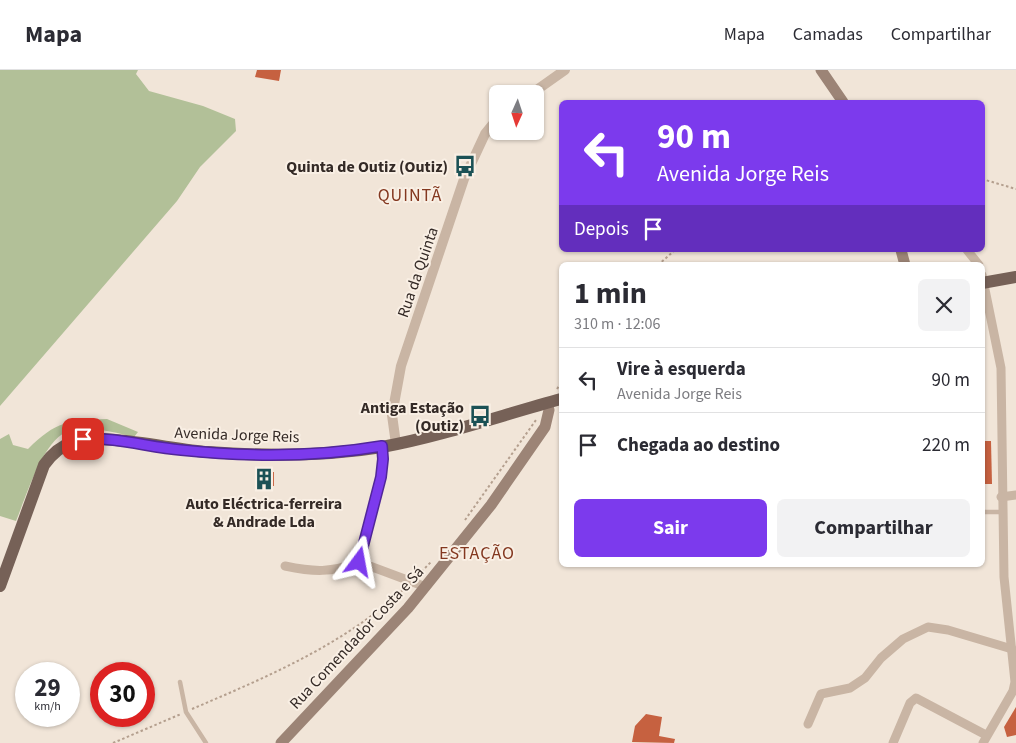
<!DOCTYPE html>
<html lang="pt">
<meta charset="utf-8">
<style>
:root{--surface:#fff;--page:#f2f2f3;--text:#2b2b33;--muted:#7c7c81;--line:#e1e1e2;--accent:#7c3aed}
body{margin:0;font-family:"Source Sans 3",sans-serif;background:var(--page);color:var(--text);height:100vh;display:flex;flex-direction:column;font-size:19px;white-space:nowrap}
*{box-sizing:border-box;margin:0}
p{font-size:16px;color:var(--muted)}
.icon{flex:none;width:28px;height:28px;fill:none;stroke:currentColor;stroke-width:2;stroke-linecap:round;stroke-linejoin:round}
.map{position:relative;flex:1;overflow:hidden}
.drawer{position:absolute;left:559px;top:192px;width:426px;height:305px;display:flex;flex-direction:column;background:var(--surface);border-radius:8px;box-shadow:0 1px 4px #0004}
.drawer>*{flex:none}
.top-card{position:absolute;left:559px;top:30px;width:426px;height:152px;border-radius:8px;box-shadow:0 1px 4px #0004;background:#7c3aed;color:#fff;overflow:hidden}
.needle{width:32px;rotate:183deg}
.fabs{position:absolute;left:489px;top:15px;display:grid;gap:10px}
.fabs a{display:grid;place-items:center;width:55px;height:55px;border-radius:8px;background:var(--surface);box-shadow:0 1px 4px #0004;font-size:25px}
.speed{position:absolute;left:15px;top:592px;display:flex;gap:10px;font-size:25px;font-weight:700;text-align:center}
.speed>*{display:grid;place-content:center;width:65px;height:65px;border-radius:50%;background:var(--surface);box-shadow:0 1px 4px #0004;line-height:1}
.speed small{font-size:12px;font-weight:400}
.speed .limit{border:8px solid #d22;background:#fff;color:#111}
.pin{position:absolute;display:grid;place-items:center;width:42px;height:42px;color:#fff;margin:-21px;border-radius:10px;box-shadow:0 2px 8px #0006}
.me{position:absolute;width:55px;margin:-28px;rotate:13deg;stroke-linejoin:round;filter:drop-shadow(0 0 4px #0008)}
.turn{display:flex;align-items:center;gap:18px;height:105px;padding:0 15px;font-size:22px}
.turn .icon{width:65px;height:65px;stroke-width:2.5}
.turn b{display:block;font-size:35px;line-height:42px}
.then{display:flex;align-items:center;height:48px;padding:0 15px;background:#0003;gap:10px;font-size:19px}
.round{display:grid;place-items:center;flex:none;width:52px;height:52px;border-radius:8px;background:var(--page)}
.overview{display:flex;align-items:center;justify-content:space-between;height:85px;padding:0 15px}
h1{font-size:30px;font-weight:700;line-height:38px}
.cta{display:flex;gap:10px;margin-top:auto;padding:10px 15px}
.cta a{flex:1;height:58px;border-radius:8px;background:var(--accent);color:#fff;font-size:20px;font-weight:700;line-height:58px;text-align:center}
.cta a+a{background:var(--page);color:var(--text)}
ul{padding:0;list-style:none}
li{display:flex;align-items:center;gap:15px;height:65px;padding:0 15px;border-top:1px solid var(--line)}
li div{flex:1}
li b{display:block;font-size:19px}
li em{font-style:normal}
header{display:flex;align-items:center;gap:30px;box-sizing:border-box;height:70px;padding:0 25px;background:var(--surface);border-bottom:1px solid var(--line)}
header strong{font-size:24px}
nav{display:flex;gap:28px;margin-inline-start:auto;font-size:18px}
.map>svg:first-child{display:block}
.green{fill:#b2c098}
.building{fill:#c66140}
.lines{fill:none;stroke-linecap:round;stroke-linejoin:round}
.path{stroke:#b49f8e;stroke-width:2;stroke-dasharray:2.5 2.5;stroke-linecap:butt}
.service{stroke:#c9b5a4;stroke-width:4.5}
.minor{stroke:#c9b5a4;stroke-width:9}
.tertiary{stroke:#c9b5a4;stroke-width:10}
.secondary{stroke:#9c8476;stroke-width:11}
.primary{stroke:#766157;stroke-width:12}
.route-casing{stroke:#51269a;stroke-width:12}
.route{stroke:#7c3aed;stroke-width:9}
.labels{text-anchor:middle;stroke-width:4;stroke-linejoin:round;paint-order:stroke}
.poi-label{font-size:16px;font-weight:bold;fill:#342a26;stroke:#f9efe4;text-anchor:end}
.street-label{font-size:16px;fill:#342a26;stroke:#f9efe4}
.neighbourhood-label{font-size:18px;letter-spacing:1px;fill:#83371f;stroke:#f9efe4}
</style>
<header>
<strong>Mapa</strong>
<nav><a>Mapa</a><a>Camadas</a><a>Compartilhar</a></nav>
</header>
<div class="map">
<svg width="1016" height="673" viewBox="0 0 1016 673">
<rect width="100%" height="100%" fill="#f1e5d8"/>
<g class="green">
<polygon points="0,0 138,0 136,4 149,21 203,36 235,49 236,61 200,97 177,131 0,336"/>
<path d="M107,349L138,362L134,367C118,363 81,354 66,362C42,373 26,427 16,451L0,446V369L9,364L13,375L28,379C56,351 69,350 107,349Z"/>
</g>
<g class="building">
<polygon points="257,0 281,0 279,11 255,7"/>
<polygon points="982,371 991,371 992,414 982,414"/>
<rect x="255" y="402" width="19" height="14"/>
<polygon points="1016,637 1016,665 1007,667 1004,657"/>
<polygon points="646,644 662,647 659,666 675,669 674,673 632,672 635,656"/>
</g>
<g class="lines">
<g class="path">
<polyline points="982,109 1016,119"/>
<polyline points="658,195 675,180"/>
<polyline points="557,319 561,313"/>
<polyline points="465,450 536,350"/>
<polyline points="418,505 431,492"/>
<path d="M192,639C267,607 343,575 404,519"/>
<polyline points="113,673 181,644"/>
</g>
<g class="service">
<polyline points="982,442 1002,442"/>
<polyline points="180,612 186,642 206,673"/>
</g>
<g class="minor">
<polyline points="967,180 979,195"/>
<polyline points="982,205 1001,298 1004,507 1015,612 1013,621 983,673"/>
<polyline points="382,377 383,389 381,407 359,492 426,517"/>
<polyline points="1001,427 1016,425"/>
<path d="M285,496C314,502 331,503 359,492"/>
<polyline points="808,654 821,624 850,618 865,608 881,588 903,569 928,557 948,560 1012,579"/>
<polyline points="893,673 910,633 916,628 986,665"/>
</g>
<g class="tertiary">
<polyline points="531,24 565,0"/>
<polyline points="396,374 392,345 401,296 464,109 485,64 498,48"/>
</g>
<g class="secondary">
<polyline points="821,0 843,32"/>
<polyline points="901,180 905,195"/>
<polyline points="281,673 408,538 491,435 545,357 549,340 547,333"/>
</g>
<g class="primary">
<polyline points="982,213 1016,207"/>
<path d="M0,516L44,395C51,385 61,376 73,372C100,362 174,380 208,382C263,386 327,386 382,377C442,366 502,345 561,329"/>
</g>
</g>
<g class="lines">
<g class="route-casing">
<path id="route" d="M83,369C115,367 148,377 181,380C246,387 317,387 382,376L383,389L381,407L359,492"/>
</g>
<use href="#route" class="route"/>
</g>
<defs>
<g id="bus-bare" transform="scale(1.725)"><path d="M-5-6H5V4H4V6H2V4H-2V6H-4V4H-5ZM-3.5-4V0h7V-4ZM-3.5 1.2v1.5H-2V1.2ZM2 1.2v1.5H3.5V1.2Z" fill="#1b5155" stroke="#f9efe4" stroke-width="2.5" paint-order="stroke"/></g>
<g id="building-bare" transform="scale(1.725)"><path d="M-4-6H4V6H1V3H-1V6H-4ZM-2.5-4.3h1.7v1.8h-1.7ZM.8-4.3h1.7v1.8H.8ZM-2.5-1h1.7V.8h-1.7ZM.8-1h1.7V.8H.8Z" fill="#1b5155" stroke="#f9efe4" stroke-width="2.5" paint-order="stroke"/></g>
</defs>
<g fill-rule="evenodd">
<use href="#bus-bare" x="465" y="96"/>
<use href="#bus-bare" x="480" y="346"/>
<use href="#building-bare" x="264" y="409"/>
</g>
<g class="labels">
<g class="poi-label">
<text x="448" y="102">Quinta de Outiz (Outiz)</text>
<text x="464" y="343">Antiga Estação<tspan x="464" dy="18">(Outiz)</tspan></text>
<text x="264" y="439" text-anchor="middle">Auto Eléctrica-ferreira<tspan x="264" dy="18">&amp; Andrade Lda</tspan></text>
</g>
<g class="street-label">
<text transform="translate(417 202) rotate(-71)" y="6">Rua da Quinta</text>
<text transform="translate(237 364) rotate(2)" y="6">Avenida Jorge Reis</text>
<text transform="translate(356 567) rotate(-47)" y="6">Rua Comendador Costa e Sá</text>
</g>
<g class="neighbourhood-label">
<text x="410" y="131">QUINTÃ</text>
<text x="477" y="489">ESTAÇÃO</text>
</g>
</g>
</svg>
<div class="fabs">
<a><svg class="needle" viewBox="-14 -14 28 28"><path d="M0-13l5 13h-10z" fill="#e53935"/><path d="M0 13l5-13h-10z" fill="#7c7c81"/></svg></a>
</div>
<div class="speed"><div>29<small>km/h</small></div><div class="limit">30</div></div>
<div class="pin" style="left:83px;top:369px;background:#d93025"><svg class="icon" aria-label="arrive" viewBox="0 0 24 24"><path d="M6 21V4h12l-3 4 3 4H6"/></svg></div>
<svg class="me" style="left:359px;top:492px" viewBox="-20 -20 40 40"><path d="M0-17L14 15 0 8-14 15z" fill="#7c3aed" stroke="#fff" stroke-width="4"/></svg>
<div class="top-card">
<div class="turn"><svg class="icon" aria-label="left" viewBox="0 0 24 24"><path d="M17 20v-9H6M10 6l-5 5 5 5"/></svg><div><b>90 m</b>Avenida Jorge Reis</div></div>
<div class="then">Depois<svg class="icon" aria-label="arrive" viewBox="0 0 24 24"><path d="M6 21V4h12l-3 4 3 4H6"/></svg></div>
</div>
<section class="drawer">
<div class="overview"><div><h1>1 min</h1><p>310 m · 12:06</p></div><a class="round"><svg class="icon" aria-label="close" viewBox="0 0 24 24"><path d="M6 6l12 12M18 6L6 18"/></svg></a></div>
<ul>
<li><svg class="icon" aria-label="left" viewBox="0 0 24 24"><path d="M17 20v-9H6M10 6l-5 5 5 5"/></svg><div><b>Vire à esquerda</b><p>Avenida Jorge Reis</p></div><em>90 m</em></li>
<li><svg class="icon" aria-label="arrive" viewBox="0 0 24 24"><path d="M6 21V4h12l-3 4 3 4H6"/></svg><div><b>Chegada ao destino</b></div><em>220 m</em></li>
</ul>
<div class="cta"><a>Sair</a><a>Compartilhar</a></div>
</section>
</div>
